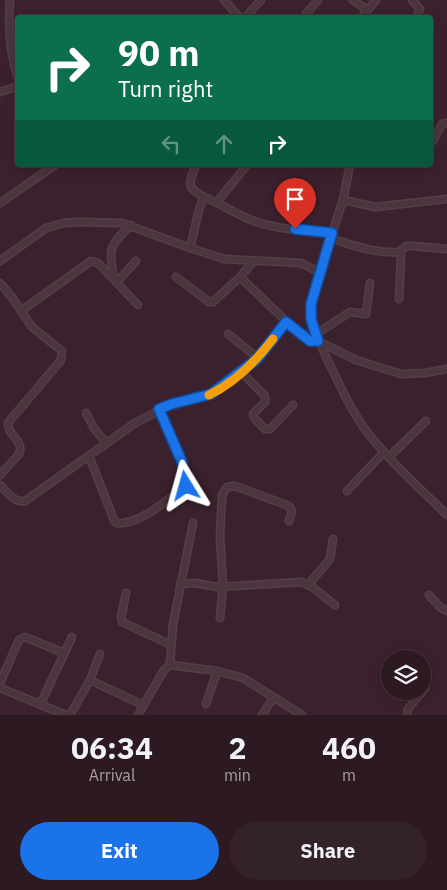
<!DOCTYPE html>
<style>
:root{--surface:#2c1922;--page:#34222a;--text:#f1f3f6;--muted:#a6a0a5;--line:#483840;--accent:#1a73e8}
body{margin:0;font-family:"IBM Plex Sans",sans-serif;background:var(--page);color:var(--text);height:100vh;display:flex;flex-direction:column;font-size:19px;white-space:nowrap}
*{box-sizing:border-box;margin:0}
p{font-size:16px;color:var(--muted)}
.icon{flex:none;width:28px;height:28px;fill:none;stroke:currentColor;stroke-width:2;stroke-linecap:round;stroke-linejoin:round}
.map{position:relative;height:715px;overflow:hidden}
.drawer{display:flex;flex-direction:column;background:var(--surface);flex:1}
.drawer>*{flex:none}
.banner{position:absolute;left:15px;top:15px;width:418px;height:152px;border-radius:5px;box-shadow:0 2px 12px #0003,0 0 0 1px var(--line);background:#0b6e4f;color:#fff;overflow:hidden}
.buttons{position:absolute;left:381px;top:650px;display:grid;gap:10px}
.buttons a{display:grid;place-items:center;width:50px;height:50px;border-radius:50%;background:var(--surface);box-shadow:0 2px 12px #0003,0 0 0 1px var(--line);font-size:25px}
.pin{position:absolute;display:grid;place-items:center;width:42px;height:42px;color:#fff;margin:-51px -21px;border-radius:50% 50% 50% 0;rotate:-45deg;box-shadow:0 0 5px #0007}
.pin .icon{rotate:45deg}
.me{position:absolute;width:55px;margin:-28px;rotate:352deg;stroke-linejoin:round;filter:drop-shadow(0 0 4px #0008)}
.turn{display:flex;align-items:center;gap:18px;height:105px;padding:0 20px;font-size:22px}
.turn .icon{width:65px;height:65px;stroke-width:2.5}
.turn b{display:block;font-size:35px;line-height:42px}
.lanes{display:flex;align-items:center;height:48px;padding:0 20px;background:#0003;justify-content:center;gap:25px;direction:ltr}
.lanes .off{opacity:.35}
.eta{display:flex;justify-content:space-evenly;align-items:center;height:85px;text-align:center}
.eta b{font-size:30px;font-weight:800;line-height:35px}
.primary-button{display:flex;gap:10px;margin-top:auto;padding:10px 20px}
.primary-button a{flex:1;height:58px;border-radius:30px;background:var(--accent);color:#fff;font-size:20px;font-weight:800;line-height:58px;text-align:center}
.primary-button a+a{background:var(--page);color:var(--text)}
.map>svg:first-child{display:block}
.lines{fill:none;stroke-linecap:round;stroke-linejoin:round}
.minor-casing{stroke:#543e47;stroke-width:9}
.minor{stroke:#4b353e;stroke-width:6}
.route-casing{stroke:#114b97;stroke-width:12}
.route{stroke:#1a73e8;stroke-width:9}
.slow{stroke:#f59e0b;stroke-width:9}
</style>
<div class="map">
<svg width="447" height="715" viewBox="0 0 447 715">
<rect width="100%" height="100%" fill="#3b212d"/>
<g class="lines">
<g class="minor-casing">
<g id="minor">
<path d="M10,0C8,26 9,52 18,78"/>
<polyline points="224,0 240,18"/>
<polyline points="353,0 367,10"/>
<polyline points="412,0 420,9 416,18"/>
<polyline points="306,14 318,0"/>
<polyline points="245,18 261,0"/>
<polyline points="361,18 376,0"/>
<polyline points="0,92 18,86"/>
<polyline points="433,141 442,124 447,123"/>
<path d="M196,165C189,183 185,187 204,197"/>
<path d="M350,165L343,200L313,293C307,322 318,339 330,365C342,390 354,417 372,438C394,466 422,490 447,515"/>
<polyline points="343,200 375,207 447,199"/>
<polyline points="217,202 247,165"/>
<polyline points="0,203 55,165"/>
<path d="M330,238C353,245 375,254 399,252L401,255L399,299"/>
<path d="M190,248L199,210L204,197C221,203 236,215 254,221C278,230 306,230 332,233"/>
<polyline points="399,252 406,246 412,246 447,249"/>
<polyline points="0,261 46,228 64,223 78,222 122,223 190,248 224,259 301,263 319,272"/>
<polyline points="176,277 209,302 213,302 240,277 254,261"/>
<polyline points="240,277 286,321 310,341 318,341 356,360 401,374 425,373 447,369"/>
<path d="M114,279C109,248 108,247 131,225"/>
<polyline points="117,282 136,261"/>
<path d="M0,283L11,296L32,327L62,351L61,360L8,423C7,436 25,440 19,454L0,475"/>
<polyline points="21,311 91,261 98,263 138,305"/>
<polyline points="228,334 258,358"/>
<polyline points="316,334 350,312 366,314 370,283"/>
<polyline points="241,372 265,396 265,402 253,414 255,419 265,429 270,429 293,405"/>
<polyline points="86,413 94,428 106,443"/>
<path d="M89,456L114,520L116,523C139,526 168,499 186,486C187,462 169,431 159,409"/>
<polyline points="389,457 426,421"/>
<path d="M0,485C8,493 14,503 25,501L135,423L172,404L211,394L233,379L258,358L286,321"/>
<polyline points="347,491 384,452"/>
<polyline points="180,584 195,583 217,587 302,582 312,587 335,605"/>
<polyline points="308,585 330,559 333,539"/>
<polyline points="126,593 121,618 122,622 171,645"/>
<polyline points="429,595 440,607 447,611"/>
<polyline points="220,618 223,585 220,537 222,495 227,487 235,486 289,506 292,511 289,521"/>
<polyline points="170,665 217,671 243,678 302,715"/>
<polyline points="90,680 143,705"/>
<polyline points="0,683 19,640 25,637 64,653"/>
<polyline points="0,688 66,715"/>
<polyline points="206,704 217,671"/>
<polyline points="40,705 72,637"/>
<polyline points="70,715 90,680 100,654"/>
<polyline points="138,715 164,670 170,665 173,624 193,523"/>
<polyline points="262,715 274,697"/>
<polyline points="407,715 408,709 425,688"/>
</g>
</g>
<use href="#minor" class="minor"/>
</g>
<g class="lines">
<g class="route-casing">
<polyline id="route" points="186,486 182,462 159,409 172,404 211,394 257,359 286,322 310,341 318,341 311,319 311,304 332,233 295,229"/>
</g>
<use href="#route" class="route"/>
<path class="slow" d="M209,395C234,383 256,361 273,339"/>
</g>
</svg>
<div class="buttons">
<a><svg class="icon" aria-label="layers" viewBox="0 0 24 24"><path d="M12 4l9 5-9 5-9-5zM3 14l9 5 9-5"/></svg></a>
</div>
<div class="pin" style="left:295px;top:229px;background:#d93025"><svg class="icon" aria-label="arrive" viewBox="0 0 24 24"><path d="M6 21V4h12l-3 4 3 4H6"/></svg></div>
<svg class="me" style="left:186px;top:486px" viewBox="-20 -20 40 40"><path d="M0-17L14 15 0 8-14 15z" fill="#1a73e8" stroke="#fff" stroke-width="4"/></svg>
<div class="banner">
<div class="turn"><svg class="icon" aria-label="right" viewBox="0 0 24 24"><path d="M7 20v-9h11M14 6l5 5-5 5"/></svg><div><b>90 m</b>Turn right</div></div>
<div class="lanes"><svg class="icon off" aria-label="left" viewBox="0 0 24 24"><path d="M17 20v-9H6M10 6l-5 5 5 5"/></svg><svg class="icon off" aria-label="ahead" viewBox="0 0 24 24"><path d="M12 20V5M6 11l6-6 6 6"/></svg><svg class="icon" aria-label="right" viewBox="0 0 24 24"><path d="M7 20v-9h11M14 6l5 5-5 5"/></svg></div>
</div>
</div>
<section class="drawer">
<div class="eta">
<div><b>06:34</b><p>Arrival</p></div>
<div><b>2</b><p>min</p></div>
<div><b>460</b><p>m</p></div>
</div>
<div class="primary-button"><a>Exit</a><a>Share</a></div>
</section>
